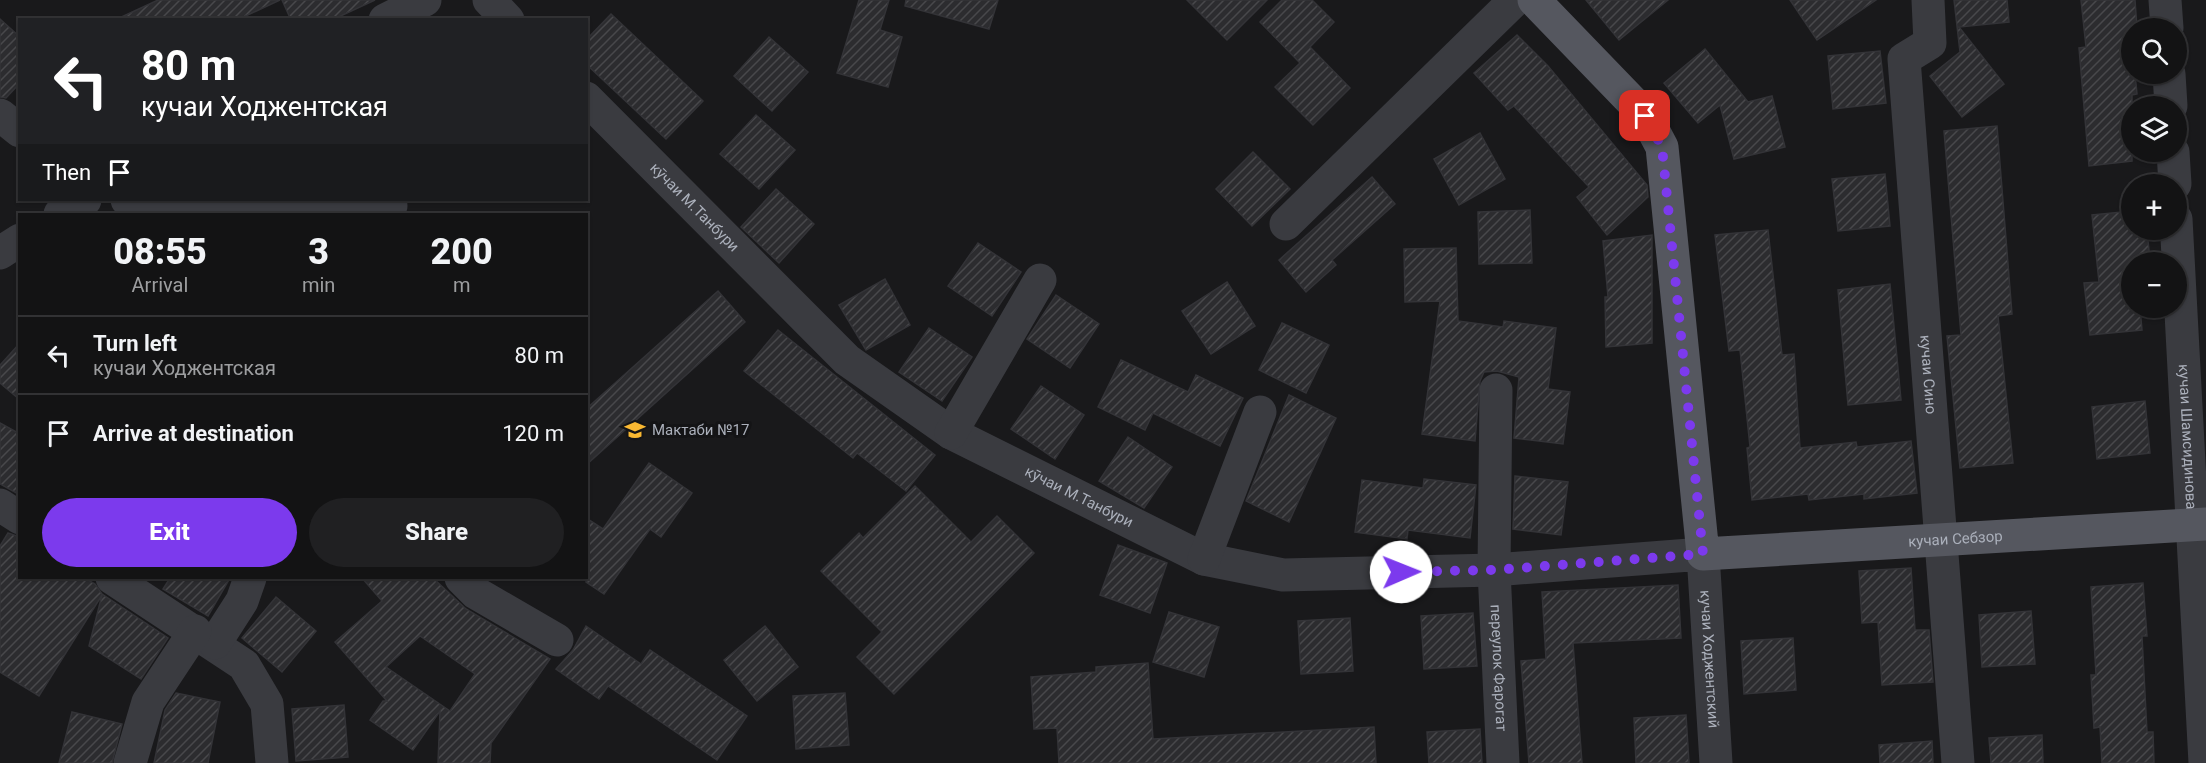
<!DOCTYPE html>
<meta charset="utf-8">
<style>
:root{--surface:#131314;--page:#202022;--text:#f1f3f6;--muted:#9d9ea0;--line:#323234;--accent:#7c3aed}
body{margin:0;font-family:Roboto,sans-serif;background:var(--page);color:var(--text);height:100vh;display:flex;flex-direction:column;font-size:22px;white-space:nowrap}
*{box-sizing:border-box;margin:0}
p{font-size:20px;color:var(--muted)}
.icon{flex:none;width:33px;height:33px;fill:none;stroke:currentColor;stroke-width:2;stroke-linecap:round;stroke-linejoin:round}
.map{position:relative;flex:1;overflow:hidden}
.details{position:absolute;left:18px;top:213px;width:570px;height:366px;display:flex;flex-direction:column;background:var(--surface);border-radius:0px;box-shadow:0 2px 4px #0004,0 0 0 2px var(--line)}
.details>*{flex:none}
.hud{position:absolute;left:18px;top:18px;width:570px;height:183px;border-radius:0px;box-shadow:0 2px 4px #0004,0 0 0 2px var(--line);background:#202124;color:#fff;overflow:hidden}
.buttons{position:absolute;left:2121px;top:18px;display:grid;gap:12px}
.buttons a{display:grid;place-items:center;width:66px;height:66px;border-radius:50%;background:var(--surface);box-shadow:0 2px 4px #0004,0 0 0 2px var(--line);font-size:30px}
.pin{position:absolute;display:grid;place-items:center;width:51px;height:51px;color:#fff;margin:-26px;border-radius:12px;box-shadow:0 3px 9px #0006}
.me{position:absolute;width:66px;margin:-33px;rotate:89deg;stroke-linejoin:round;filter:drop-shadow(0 0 4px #0008)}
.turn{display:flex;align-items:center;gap:21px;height:126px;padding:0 24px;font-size:27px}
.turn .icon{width:78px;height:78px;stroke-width:2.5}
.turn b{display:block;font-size:42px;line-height:51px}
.then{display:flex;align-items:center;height:57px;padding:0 24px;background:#0003;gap:12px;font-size:22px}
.eta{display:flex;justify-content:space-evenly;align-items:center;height:102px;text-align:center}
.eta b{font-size:36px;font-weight:800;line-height:42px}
.button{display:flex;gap:12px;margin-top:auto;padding:12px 24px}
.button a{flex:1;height:69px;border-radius:36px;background:var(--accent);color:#fff;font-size:24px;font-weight:800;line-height:69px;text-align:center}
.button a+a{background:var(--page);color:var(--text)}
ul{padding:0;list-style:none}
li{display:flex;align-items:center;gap:18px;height:78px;padding:0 24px;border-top:2px solid var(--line)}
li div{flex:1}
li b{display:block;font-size:22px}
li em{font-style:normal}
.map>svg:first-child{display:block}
.building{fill:url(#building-hatch);stroke:#333337;stroke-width:1.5;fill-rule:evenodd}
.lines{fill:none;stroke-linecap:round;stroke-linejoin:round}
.minor{stroke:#3a3b40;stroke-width:33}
.major{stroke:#55575f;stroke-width:33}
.route{stroke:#7c3aed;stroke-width:10;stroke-dasharray:0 18}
.labels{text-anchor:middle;stroke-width:6;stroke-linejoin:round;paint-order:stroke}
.street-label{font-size:15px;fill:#abb0bb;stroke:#141416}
.poi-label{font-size:15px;fill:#abb0bb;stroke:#141416;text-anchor:start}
</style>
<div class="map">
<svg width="2206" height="763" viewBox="0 0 2206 763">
<defs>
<pattern id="building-hatch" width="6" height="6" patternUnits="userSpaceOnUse" patternTransform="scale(1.5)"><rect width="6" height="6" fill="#2c2c2f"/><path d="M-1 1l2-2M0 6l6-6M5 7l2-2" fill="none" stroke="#48484b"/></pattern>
</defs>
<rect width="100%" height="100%" fill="#19191b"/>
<g class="building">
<polygon points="158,0 280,0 237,20 115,20"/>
<polygon points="282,0 375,0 332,20 291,20"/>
<polygon points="859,0 889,0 880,30 902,37 888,87 837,73"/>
<polygon points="906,0 998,0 989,29 905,6"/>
<polygon points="1187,0 1267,0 1227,40"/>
<polygon points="1282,0 1312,0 1334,22 1310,47 1350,88 1313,125 1275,87 1300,63 1260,22"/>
<polygon points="1586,0 1668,0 1619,40"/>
<polygon points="1790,0 1876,0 1817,40"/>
<polygon points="1954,0 2007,0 2009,22 1959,27 2004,84 1962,117 1930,76 1960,52"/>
<polygon points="2081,0 2135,0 2137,28 2132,28 2132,74 2135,74 2137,94 2132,95 2132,161 2089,166 2079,48 2086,47"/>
<polygon points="611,14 703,101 666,139 586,64 586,40"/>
<polygon points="0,19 20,37 20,83 6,98 0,97"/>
<polygon points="1517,35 1548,66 1647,185 1648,197 1607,235 1577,197 1589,187 1514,106 1508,110 1474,73"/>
<polygon points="769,37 808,72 772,111 734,76"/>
<polygon points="1705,49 1748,102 1772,96 1785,147 1734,159 1720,105 1698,123 1664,83"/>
<polygon points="1880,51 1886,103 1833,109 1828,56"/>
<polygon points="756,115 795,150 759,189 720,154"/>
<polygon points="1997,126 2012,314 1998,316 2013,463 1960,468 1947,336 1961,335 1944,131"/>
<polygon points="1480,133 1505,179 1459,205 1434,159"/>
<polygon points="1253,152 1290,189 1252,226 1216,189"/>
<polygon points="1885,174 1890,226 1838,231 1832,179"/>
<polygon points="1372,177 1395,204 1332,260 1336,265 1306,292 1279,260"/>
<polygon points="776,189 814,224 779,263 741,227"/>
<polygon points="1530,210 1532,263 1479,264 1478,212"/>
<polygon points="2132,211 2132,230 2147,230 2150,261 2132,262 2132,308 2140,308 2142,330 2090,335 2084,283 2099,282 2092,215"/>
<polygon points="1768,230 1782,355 1794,354 1800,448 1856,442 1857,447 1911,441 1917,493 1864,499 1864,494 1809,500 1808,494 1752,500 1747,448 1750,447 1740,350 1729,351 1715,235"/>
<polygon points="1652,235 1652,343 1606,347 1605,297 1608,297 1603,241"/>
<polygon points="978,243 1021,272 992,316 948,286"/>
<polygon points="1456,248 1458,321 1503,327 1504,321 1556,328 1548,389 1570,392 1563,444 1514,438 1519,377 1497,371 1484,372 1480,381 1475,441 1422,434 1440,301 1405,302 1404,249"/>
<polygon points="885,279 910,325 866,350 839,305"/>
<polygon points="1227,282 1255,326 1211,354 1182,311"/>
<polygon points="1890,284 1901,400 1848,405 1838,290"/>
<polygon points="718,291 745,322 586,465 586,409"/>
<polygon points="1056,295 1099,324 1070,368 1027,339"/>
<polygon points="1282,323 1329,345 1306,393 1259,370"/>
<polygon points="929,328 972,357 942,401 899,372"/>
<polygon points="778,330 935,455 906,491 857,453 853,458 744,371"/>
<polygon points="20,343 20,400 0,383 0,365"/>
<polygon points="1121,360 1188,392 1196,375 1243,398 1220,446 1153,413 1145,430 1098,407"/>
<polygon points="1041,386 1084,415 1055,459 1011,429"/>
<polygon points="1289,395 1336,418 1289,522 1246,501"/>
<polygon points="2145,401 2150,453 2097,459 2092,407"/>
<polygon points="0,423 20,434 20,495 0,484"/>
<polygon points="1128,437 1172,467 1144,508 1099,481"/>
<polygon points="649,463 692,493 661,537 650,529 604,594 586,582 586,518 603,529"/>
<polygon points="1515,476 1568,482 1561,535 1513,529"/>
<polygon points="1424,479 1476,485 1470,538 1408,530 1407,539 1355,532 1362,480 1423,488"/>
<polygon points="915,486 971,542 997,516 1034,553 894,694 857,657 882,632 821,571 859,533 863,538"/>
<polygon points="8,533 20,537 20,578 85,578 95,584 102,594 168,638 141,679 89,646 102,595 39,696 0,672 0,546"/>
<polygon points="1118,545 1167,563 1150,613 1100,595"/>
<polygon points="1911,568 1915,630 1929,630 1933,682 1882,685 1878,622 1862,623 1859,571"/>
<polygon points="170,578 230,578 208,616 163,589"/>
<path d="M362,578H433L466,609L550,659L491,743L490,763H438L440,711L413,750L370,720L383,701H387L335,642L382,601ZM420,636L475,674L450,711L386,667Z"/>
<polygon points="2143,583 2147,636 2142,636 2147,732 2153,732 2154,763 2102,763 2100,727 2094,728 2091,675 2096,675 2091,587"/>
<polygon points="1678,585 1681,638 1573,643 1582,763 1529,763 1521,661 1546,659 1542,592"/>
<polygon points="276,597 316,631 282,672 242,638"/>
<polygon points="2031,611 2035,664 1982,667 1979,615"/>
<polygon points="1169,612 1219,627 1204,677 1153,662"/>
<polygon points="1473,613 1477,666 1424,669 1421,616"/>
<polygon points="1350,618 1353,671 1301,674 1298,621"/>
<polygon points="586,626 641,664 650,650 747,716 717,760 608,686 599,699 556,669 573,650"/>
<polygon points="765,626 798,667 757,701 724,660"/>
<polygon points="1793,638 1796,690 1744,694 1741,641"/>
<polygon points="1148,663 1153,739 1374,727 1376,763 1059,763 1057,728 1034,729 1031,677 1096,672 1096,667"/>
<polygon points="176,693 220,702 208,763 154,763 165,710"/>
<polygon points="845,693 849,745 796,749 793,696"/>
<polygon points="344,705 348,757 296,761 292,709"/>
<polygon points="72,712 122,724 112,763 59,763"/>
<polygon points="1686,715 1689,763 1636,763 1634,718"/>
<polygon points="1480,729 1482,763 1429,763 1427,732"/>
<polygon points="2042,735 2043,763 1991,763 1989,738"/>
<polygon points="1932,741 1933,763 1880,763 1879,745"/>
</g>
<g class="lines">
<g class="minor">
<polyline points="489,0 508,20"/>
<path id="s1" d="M1928,0L1930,43L1904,59L1958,763"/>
<polyline points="2165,0 2167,28"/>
<polyline points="385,20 425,0"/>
<polyline points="2169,74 2171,106"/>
<path id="s2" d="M586,98L847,360L951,433L1204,559L1283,575L1494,570L1703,554L1716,763"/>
<polyline points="0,115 20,131"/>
<polyline points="2173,152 2175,184"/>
<polyline points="127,200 179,209 391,206"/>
<polyline points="60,214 85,200"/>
<path id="s3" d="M2176,219L2205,763"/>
<polyline points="1286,224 1515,0"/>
<polyline points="0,253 20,240"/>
<path id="s4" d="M1496,390L1494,570L1503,763"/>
<polyline points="951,433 1040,280"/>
<polyline points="0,505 20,518"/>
<polyline points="1204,559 1260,412"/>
<polyline points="112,578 244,665 267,704 272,763"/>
<polyline points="461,578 476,593 557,640"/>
<polyline points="215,643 242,601 250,578"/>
<polyline points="130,763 148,702 195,631"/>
</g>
<path class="major" id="s5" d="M1534,0L1645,115L1662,147L1703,554L2206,524"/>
</g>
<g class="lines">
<polyline class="route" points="1401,572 1494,570 1703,554 1662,147 1645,116"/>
</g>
<defs>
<g id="school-bare" transform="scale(1.62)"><path d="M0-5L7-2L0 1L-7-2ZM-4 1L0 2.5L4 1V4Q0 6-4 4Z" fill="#f9b832" stroke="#141416" stroke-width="2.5" paint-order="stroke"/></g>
</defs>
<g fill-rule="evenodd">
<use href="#school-bare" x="635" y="430"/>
</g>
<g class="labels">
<g class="street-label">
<text dy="5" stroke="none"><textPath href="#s2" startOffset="154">кӯчаи М.Танбури</textPath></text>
<text dy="5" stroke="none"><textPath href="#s1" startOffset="390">кучаи Сино</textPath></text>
<text dy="5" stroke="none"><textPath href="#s3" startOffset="218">кучаи Шамсидинова</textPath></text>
<text dy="5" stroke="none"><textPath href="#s2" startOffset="640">кӯчаи М.Танбури</textPath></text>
<text dy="5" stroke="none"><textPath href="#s5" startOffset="858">кучаи Себзор</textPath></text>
<text dy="5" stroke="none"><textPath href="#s2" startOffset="1386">кучаи Ходжентский</textPath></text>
<text dy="5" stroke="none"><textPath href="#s4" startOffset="278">переулок Фарогат</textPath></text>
</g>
<g class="poi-label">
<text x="652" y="435">Мактаби №17</text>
</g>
</g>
</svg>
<div class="buttons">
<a><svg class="icon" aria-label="search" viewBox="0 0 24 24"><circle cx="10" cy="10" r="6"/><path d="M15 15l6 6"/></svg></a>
<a><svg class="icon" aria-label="layers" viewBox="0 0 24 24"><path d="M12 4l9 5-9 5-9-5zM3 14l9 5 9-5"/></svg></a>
<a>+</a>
<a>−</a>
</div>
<div class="pin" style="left:1645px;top:116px;background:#d93025"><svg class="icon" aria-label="arrive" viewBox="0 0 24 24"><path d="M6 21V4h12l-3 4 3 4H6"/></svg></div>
<svg class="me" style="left:1401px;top:572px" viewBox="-20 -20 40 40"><circle r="19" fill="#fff"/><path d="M0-13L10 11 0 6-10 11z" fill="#7c3aed"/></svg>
<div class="hud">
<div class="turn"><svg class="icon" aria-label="left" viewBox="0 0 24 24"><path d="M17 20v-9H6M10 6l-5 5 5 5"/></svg><div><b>80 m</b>кучаи Ходжентская</div></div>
<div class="then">Then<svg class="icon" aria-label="arrive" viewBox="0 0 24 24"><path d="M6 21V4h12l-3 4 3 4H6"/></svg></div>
</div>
<section class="details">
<div class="eta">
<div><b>08:55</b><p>Arrival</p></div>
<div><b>3</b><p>min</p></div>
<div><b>200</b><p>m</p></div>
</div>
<ul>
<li><svg class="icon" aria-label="left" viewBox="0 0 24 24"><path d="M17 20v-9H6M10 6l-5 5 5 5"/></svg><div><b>Turn left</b><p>кучаи Ходжентская</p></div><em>80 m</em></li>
<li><svg class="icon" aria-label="arrive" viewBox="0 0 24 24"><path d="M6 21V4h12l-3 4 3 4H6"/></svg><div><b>Arrive at destination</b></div><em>120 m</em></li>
</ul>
<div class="button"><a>Exit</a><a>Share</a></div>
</section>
</div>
